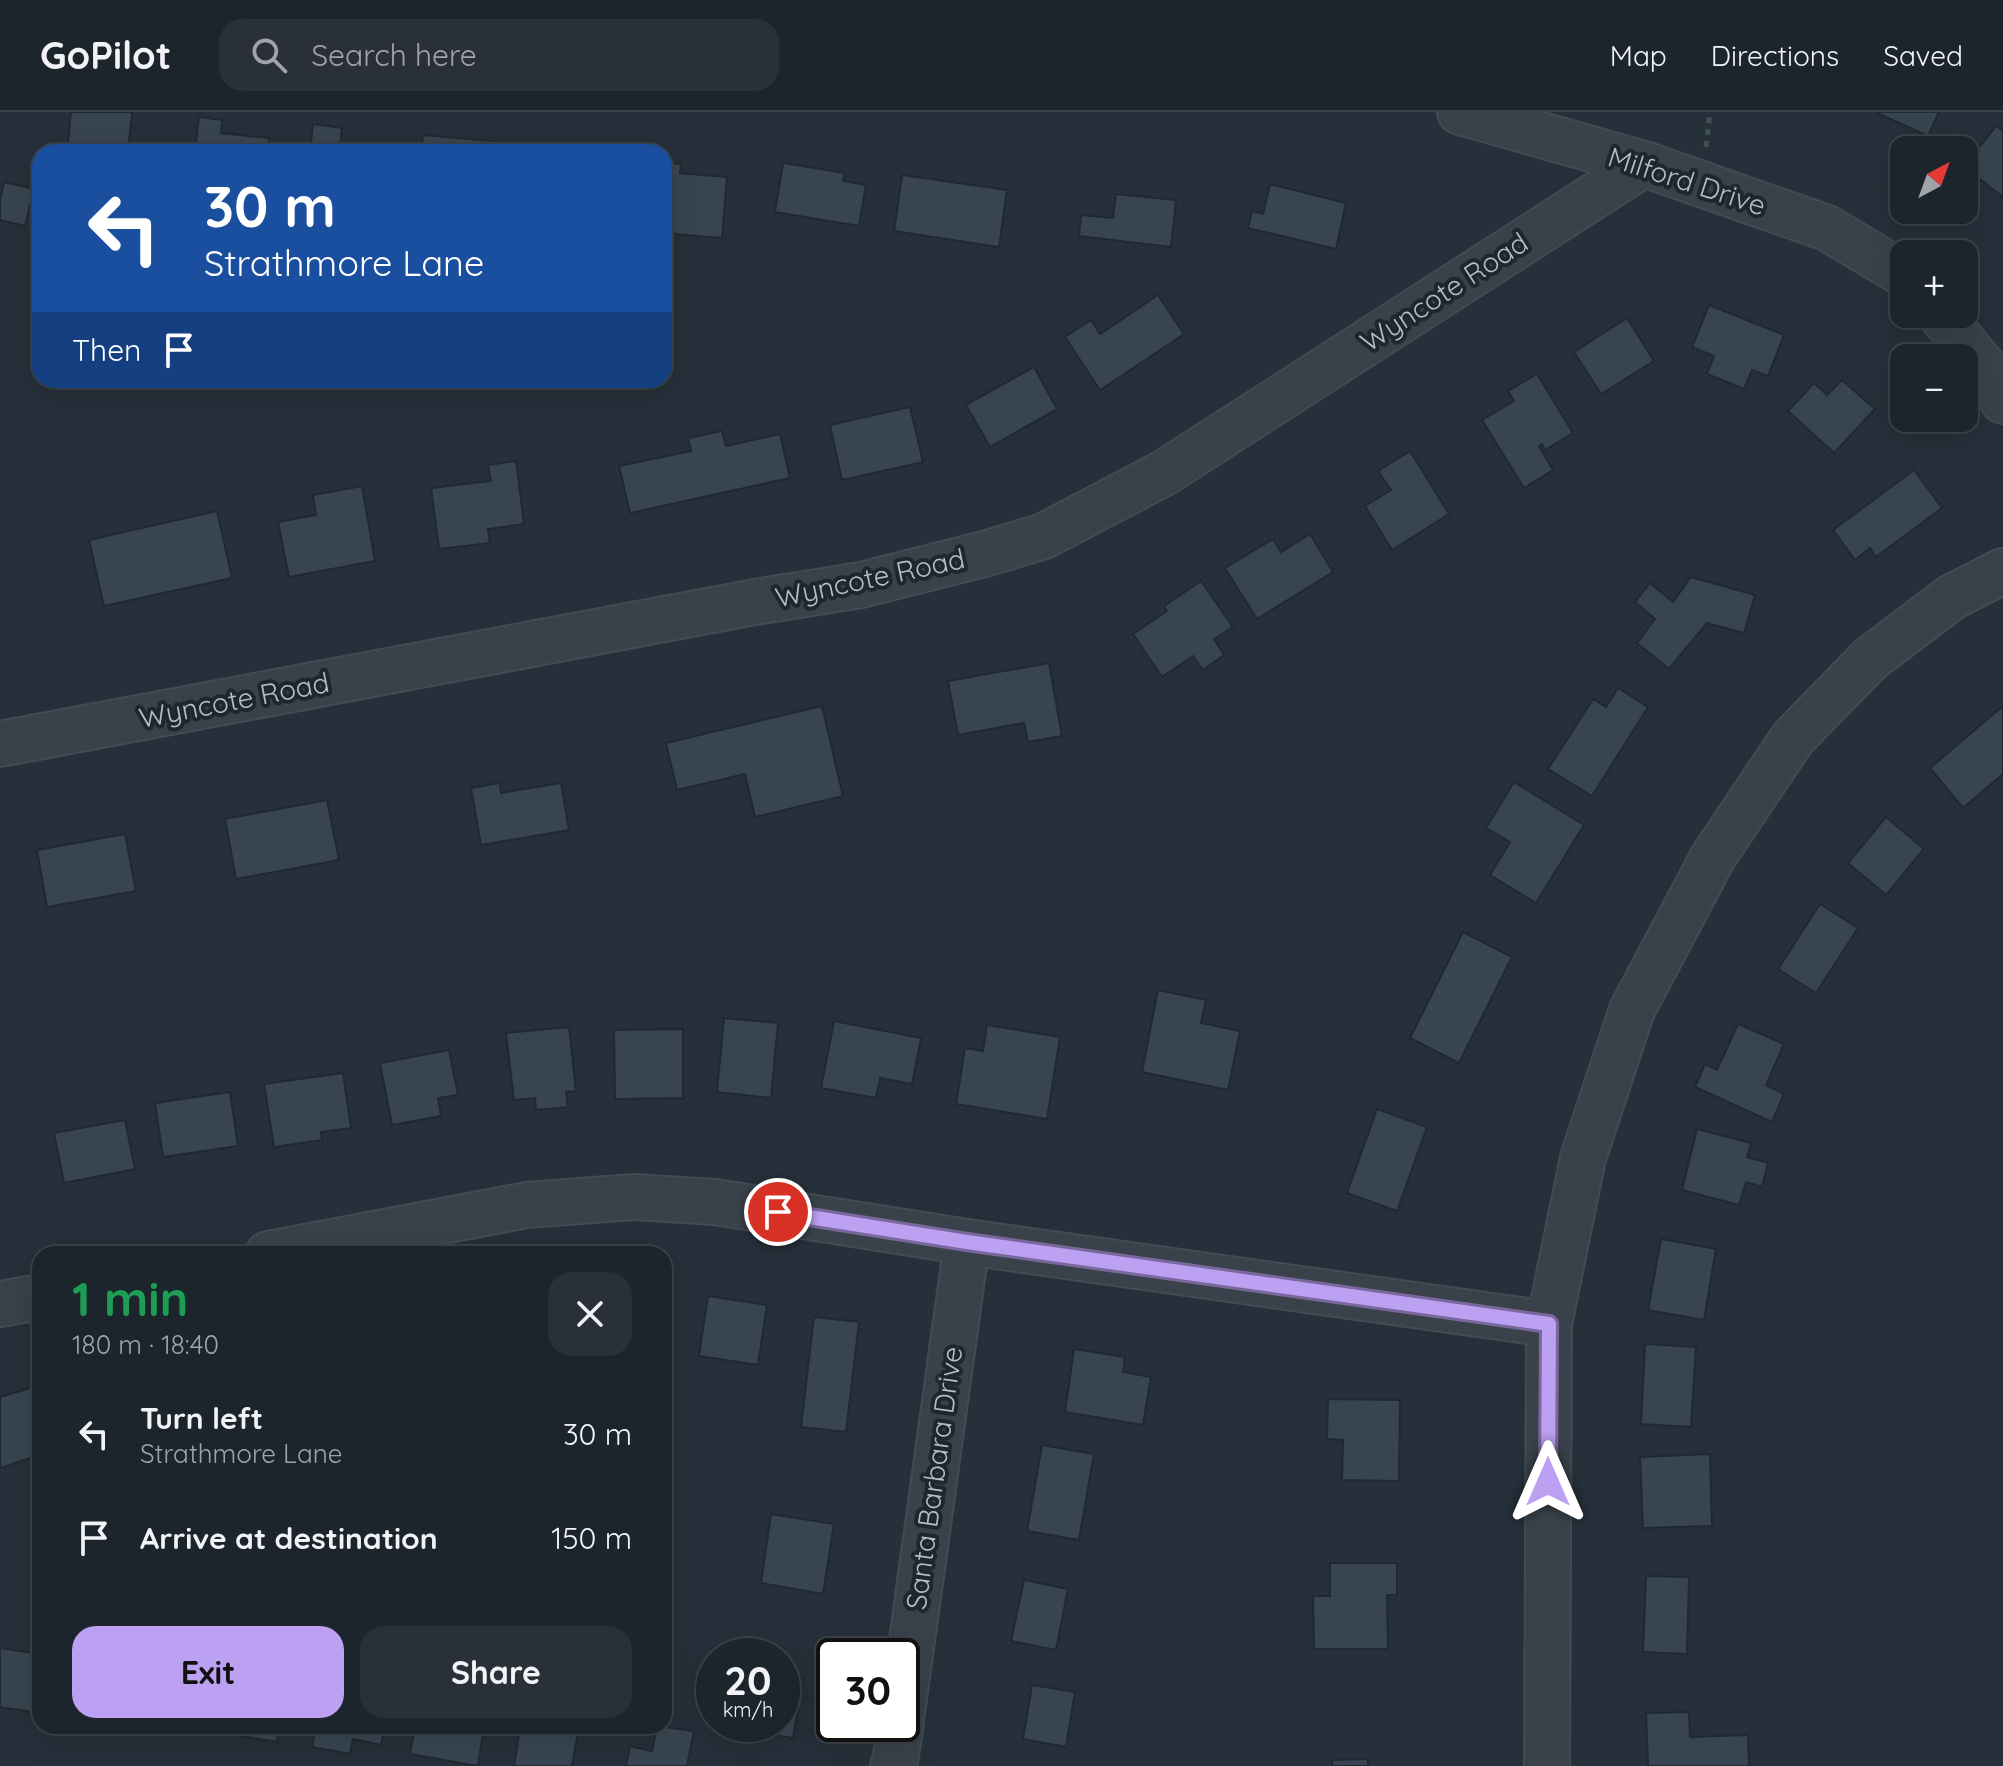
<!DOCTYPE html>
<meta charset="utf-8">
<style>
:root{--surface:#1c242c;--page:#293038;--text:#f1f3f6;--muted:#a0a4a9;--line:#3a4148;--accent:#bca0f2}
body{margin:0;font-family:Quicksand,sans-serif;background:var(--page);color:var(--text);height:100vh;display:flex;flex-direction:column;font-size:30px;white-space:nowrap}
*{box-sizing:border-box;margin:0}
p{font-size:26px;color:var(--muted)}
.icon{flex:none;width:44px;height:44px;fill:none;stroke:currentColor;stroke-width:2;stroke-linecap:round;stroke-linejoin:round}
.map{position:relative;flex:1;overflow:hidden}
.drawer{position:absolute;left:32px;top:1134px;width:640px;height:488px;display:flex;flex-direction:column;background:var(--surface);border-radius:24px;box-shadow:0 8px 32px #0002,0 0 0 2px var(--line)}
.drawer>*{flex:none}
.banner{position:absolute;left:32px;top:32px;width:640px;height:244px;border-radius:24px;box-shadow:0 8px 32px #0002,0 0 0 2px var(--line);background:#1a4fa0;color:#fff;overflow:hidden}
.needle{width:52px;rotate:41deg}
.tools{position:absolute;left:1890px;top:24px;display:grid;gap:16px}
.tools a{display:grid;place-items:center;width:88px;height:88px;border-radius:16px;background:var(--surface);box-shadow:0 8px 32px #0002,0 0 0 2px var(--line);font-size:40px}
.speed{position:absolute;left:696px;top:1526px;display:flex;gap:16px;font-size:40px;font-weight:700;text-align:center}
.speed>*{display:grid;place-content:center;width:104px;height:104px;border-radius:50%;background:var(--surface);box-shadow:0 8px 32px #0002,0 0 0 2px var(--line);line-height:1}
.speed small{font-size:20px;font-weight:400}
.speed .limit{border:4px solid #111;border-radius:12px;background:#fff;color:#111}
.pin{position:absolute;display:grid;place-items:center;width:68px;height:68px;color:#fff;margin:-34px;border:4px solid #fff;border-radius:50%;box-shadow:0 2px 8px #0007}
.me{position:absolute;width:88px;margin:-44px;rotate:0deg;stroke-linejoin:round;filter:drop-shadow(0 0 6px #0008)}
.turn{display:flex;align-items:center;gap:28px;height:168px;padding:0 40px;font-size:36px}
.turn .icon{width:104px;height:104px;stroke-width:2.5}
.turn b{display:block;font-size:56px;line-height:68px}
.then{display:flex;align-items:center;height:76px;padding:0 40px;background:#0003;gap:16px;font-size:30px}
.round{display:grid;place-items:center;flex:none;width:84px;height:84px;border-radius:24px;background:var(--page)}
.overview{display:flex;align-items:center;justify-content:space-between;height:136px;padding:0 40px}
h1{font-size:48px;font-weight:700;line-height:60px;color:#1e9e55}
.action{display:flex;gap:16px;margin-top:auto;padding:16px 40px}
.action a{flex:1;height:92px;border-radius:24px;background:var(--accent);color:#111;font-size:32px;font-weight:700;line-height:92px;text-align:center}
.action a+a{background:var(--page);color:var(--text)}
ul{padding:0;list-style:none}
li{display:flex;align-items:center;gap:24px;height:104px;padding:0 40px}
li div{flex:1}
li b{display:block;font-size:30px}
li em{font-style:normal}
header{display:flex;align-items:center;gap:48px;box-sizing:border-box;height:112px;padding:0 40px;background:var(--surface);border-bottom:2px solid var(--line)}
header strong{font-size:38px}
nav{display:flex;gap:44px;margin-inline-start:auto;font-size:28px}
.search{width:560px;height:72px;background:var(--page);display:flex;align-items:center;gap:20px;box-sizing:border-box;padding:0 28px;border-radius:24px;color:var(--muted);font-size:30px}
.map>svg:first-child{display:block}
.building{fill:#384550;stroke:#202931;stroke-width:2}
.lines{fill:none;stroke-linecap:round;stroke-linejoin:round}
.minor-casing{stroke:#424b53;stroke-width:48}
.path{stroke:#405352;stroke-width:5;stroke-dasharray:6 6;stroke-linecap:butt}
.minor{stroke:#39424a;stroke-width:44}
.route-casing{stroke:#7a689d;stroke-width:20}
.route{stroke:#bca0f2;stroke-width:14}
.labels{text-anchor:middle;stroke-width:8;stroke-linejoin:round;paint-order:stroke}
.street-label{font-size:28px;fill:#b5bdc6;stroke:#1e272f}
</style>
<header>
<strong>GoPilot</strong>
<div class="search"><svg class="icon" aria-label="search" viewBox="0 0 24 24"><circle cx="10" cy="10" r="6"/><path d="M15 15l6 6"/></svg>Search here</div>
<nav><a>Map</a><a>Directions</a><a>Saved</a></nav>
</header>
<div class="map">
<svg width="2003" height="1654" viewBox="0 0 2003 1654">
<rect width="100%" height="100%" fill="#26303a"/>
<g class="building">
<polygon points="71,0 132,0 128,40 67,40"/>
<polygon points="1875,0 1939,0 1928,24"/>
<polygon points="199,5 222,8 221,21 269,26 268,40 195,40"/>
<polygon points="313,12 342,16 340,33 384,38 384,40 310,40"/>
<polygon points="1996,14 2003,19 2003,85 1964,55"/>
<polygon points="423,23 492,29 491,40 421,40"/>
<polygon points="538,33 602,40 538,40"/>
<polygon points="664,51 681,52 680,61 727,65 722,126 664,121"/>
<polygon points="783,51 845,61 843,69 866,73 859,114 775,100"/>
<polygon points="902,63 1007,78 999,135 894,119"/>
<polygon points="4,70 34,77 25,114 0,108 0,88"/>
<polygon points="1270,72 1346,91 1336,137 1248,116 1252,99 1263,102"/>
<polygon points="1116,82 1176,88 1171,135 1079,124 1081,103 1113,106"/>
<polygon points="1158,183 1184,222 1100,278 1065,225 1091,208 1100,222"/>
<polygon points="1709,193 1784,223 1768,264 1752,258 1744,277 1707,262 1714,244 1692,235"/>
<polygon points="1627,206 1654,249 1601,282 1574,240"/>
<polygon points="1034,255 1057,297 990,335 966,293"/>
<polygon points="1537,262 1573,321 1545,338 1542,332 1539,334 1553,358 1524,376 1482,308 1514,289 1508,279"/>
<polygon points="1842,268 1875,297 1834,341 1788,299 1814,271 1827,283"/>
<polygon points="910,295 923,350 842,368 830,313"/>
<polygon points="722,319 726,334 780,322 790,366 630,401 619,354 691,339 688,326"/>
<polygon points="1410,339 1449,402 1392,438 1365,394 1391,378 1378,359"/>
<polygon points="516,349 524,412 488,417 490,431 439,437 431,376 491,369 488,353"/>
<polygon points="1914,358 1942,396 1876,445 1870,436 1855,448 1833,418"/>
<polygon points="362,374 375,449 289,465 278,410 316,403 313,383"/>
<polygon points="217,399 232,466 104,494 89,428"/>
<polygon points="1310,422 1333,460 1257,507 1225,456 1273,427 1281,440"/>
<polygon points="1691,465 1755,483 1744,521 1707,511 1669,557 1637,531 1655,507 1635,490 1650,471 1673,490"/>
<polygon points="1201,469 1233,515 1214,527 1224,543 1203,558 1193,544 1162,565 1133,522 1167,499 1164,494"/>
<polygon points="1049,551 1062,624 1028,630 1024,611 958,623 948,569"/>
<polygon points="1618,576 1648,595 1592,684 1548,657 1593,587 1606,595"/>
<polygon points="822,594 843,684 755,705 745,662 677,678 666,631"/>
<polygon points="2003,594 2003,662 1963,696 1930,656"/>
<polygon points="1514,670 1584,713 1536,791 1490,763 1510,730 1486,716"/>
<polygon points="500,671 501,681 561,671 569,718 481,733 471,676"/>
<polygon points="327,688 339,748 236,767 225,707"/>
<polygon points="1886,705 1924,737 1886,783 1848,751"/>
<polygon points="125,722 136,779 47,795 37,738"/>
<polygon points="1820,792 1858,816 1816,881 1778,857"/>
<polygon points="1463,820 1512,845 1459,951 1410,926"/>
<polygon points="1158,878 1206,888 1201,911 1240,919 1228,978 1142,960"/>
<polygon points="724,906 778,911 771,986 717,980"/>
<polygon points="834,909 921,926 912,972 880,966 876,986 821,976"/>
<polygon points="1738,912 1784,932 1766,973 1784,982 1772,1010 1695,975 1705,952 1717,958"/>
<polygon points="987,913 1060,925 1047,1007 956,992 965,936 983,939"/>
<polygon points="569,915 576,979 566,980 568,995 536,998 535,986 514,988 506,921"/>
<polygon points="683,917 683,986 615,987 614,918"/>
<polygon points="449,938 458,983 438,986 441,1004 392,1013 380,951"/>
<polygon points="343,961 351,1016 321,1020 322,1028 274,1035 264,972"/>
<polygon points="230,980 238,1034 163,1045 155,991"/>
<polygon points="1377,997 1427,1015 1397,1099 1347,1081"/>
<polygon points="125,1008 135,1057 64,1071 54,1021"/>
<polygon points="1697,1017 1751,1031 1747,1045 1768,1051 1762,1075 1746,1070 1739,1093 1682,1078"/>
<polygon points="1661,1127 1716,1137 1704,1208 1648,1198"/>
<polygon points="708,1184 767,1193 758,1253 699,1244"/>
<polygon points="814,1205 859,1210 846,1320 801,1315"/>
<polygon points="1645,1232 1696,1235 1691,1315 1641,1312"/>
<polygon points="1074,1237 1125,1245 1123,1260 1151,1265 1143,1313 1065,1300"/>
<polygon points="40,1273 40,1343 0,1356 0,1285"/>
<polygon points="1328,1287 1400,1288 1399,1369 1342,1368 1343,1328 1327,1327"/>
<polygon points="1042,1333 1094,1342 1079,1428 1027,1419"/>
<polygon points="1710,1342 1712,1414 1643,1416 1640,1345"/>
<polygon points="771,1402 834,1412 823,1482 761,1471"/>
<polygon points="1330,1451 1397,1451 1397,1483 1387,1483 1388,1537 1314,1537 1313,1484 1330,1484"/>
<polygon points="1646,1464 1689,1465 1687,1542 1643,1540"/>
<polygon points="1024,1468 1068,1477 1056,1538 1011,1529"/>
<polygon points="0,1536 40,1542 40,1601 0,1595"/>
<polygon points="782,1563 803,1567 793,1626 756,1620 757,1612 782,1612"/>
<polygon points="1032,1573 1075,1580 1066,1635 1023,1627"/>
<polygon points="1689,1600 1690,1625 1748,1623 1749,1654 1648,1654 1646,1601"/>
<polygon points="216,1614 279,1614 277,1630 215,1620"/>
<polygon points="316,1614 385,1614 381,1633 353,1627 350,1642 312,1635"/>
<polygon points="415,1614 484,1614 478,1654 410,1642"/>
<polygon points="546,1614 579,1614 572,1654 514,1654 520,1616 545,1620"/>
<polygon points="657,1614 694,1619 687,1654 626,1654 630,1634 652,1639"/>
<polygon points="1368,1647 1368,1654 1332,1654 1332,1648"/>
</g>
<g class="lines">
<g class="minor-casing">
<g id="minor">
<polyline points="1460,0 1644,52 1827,116 1904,162"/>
<polyline points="1940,202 1993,266 2003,289"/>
<polyline points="0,632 755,490 861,473 988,441 1044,424 1164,361 1644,52"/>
<polyline points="268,1142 527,1093 634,1085 715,1090 967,1130 1549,1212"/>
<polyline points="0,1192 40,1185"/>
<polyline points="902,1601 967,1130"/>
<polyline points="893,1654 895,1649 901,1612"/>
<polyline points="1547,1654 1549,1212 1583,1046 1632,898 1713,745 1793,626 1870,547 1952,485 2003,459"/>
</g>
</g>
<polyline class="path" points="1706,35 1710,0"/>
<use href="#minor" class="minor"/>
</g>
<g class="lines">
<g class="route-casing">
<polyline id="route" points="778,1100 967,1130 1549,1212 1548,1370"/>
</g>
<use href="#route" class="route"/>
</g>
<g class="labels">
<g class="street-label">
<text transform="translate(1687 69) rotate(18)" y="10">Milford Drive</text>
<text transform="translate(1444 180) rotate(-33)" y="10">Wyncote Road</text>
<text transform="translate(870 466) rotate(-12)" y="10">Wyncote Road</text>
<text transform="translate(234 588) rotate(-11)" y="10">Wyncote Road</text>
<text transform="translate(934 1366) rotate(-82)" y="10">Santa Barbara Drive</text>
</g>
</g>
</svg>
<div class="tools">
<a><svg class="needle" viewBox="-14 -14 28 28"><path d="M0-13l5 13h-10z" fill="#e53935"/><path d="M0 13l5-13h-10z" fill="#a0a4a9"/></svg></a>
<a>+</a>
<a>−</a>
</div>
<div class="speed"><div>20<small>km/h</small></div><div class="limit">30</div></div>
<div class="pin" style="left:778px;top:1100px;background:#d93025"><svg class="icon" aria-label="arrive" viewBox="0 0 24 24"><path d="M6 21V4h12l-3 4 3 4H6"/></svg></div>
<svg class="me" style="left:1548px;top:1370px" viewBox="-20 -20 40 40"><path d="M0-17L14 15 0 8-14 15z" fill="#bca0f2" stroke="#fff" stroke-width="4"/></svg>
<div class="banner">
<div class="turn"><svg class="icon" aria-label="left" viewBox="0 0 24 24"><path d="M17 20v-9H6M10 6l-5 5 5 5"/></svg><div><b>30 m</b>Strathmore Lane</div></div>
<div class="then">Then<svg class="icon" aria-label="arrive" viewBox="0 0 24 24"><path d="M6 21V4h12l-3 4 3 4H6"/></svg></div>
</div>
<section class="drawer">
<div class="overview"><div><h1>1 min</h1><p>180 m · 18:40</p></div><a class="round"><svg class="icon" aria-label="close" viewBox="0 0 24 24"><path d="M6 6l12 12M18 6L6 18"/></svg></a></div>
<ul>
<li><svg class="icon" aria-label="left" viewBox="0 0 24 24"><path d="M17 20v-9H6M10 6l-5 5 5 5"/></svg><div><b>Turn left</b><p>Strathmore Lane</p></div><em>30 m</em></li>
<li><svg class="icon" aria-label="arrive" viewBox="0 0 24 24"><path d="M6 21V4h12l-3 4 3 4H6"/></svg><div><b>Arrive at destination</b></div><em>150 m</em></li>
</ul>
<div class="action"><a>Exit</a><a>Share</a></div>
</section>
</div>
